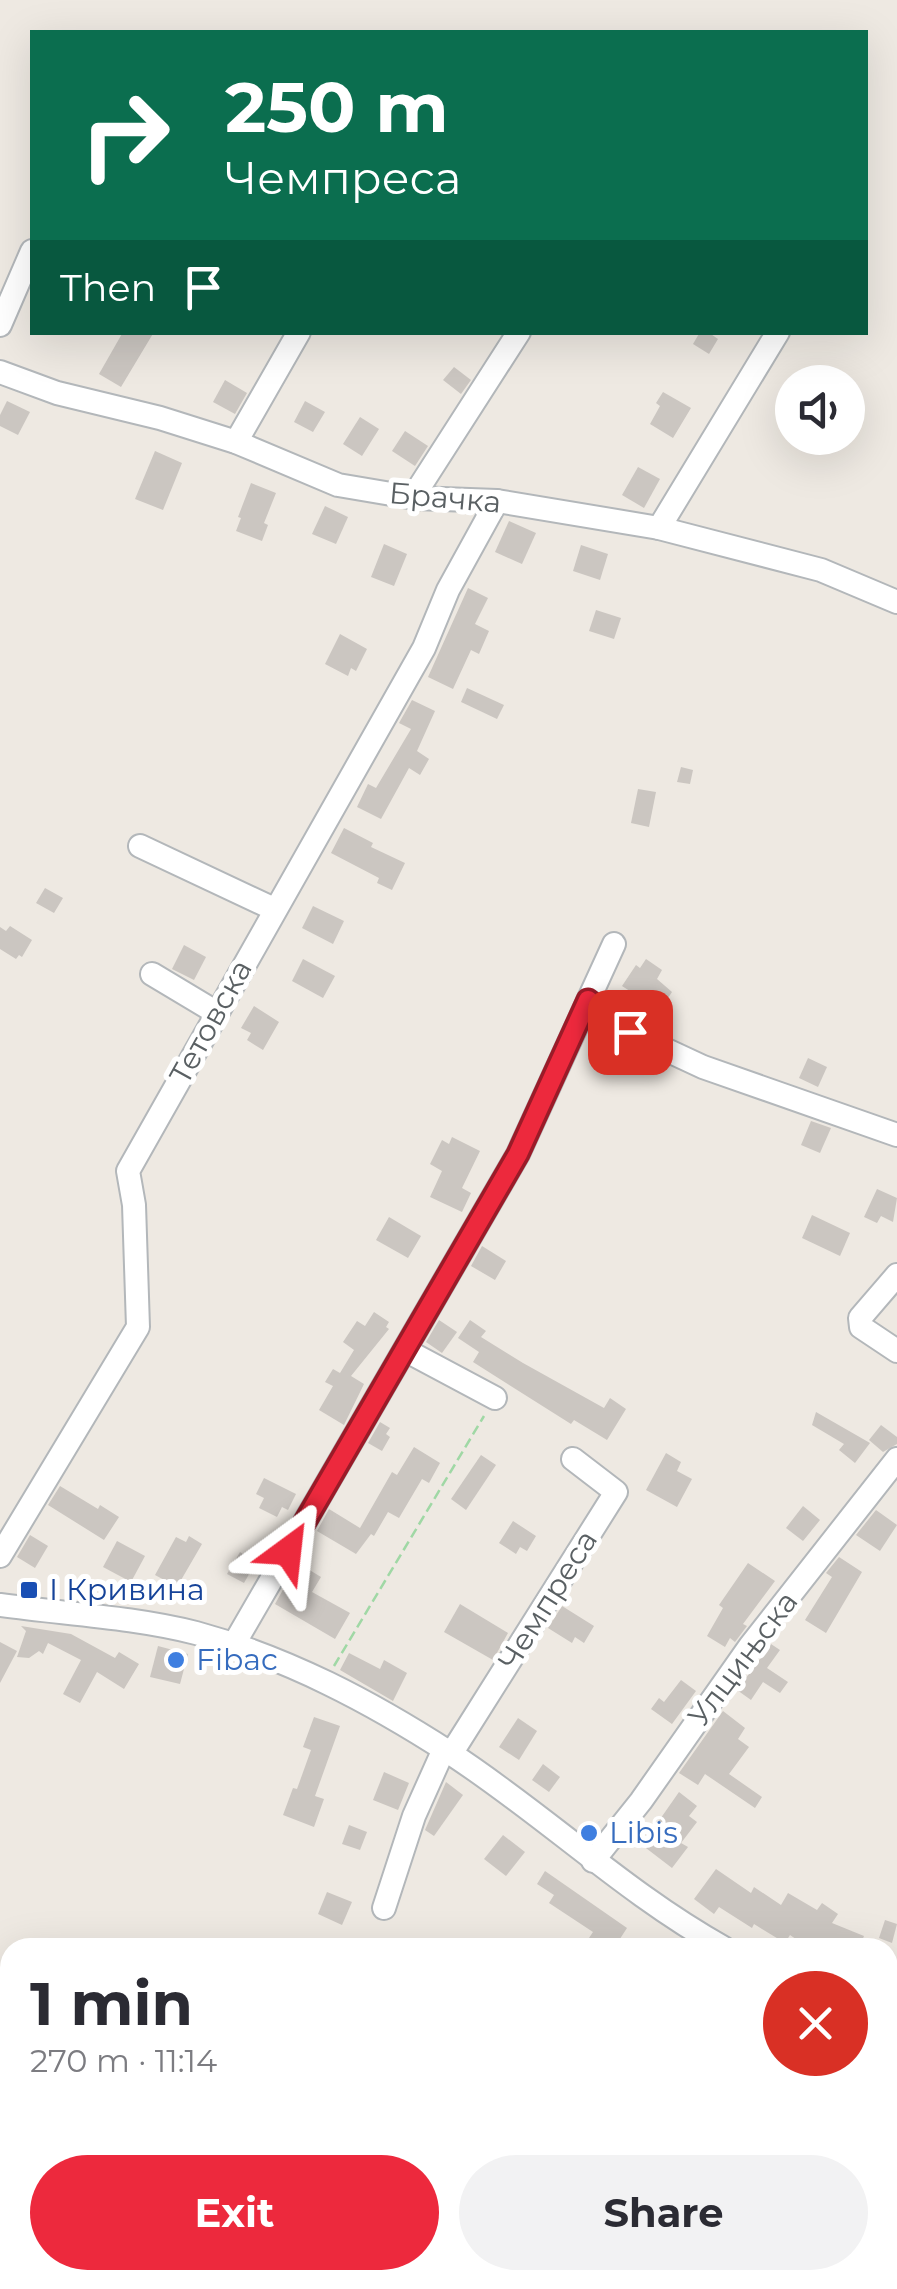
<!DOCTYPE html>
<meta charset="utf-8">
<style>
:root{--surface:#fff;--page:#f2f2f3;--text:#2b2b33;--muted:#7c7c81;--accent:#ed293d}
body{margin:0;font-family:Montserrat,sans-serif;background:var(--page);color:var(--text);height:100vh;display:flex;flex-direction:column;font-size:38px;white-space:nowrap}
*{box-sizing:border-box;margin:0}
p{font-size:32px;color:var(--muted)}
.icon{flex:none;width:55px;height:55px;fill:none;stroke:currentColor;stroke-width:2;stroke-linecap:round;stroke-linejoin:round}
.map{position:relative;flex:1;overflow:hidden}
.side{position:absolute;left:0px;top:1938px;width:898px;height:352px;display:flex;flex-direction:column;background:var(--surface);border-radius:30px 30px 0 0;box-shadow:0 10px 40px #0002}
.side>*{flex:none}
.top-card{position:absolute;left:30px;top:30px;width:838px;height:305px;border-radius:0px;box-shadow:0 10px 40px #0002;background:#0b6e4f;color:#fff;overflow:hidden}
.fabs{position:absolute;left:775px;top:365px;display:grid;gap:20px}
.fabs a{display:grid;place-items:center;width:90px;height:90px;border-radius:50%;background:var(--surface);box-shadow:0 10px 40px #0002;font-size:50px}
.pin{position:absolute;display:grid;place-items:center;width:85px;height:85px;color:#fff;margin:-42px;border-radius:20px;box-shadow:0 5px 15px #0006}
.me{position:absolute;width:110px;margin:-55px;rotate:30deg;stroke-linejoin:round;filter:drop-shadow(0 0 8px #0008)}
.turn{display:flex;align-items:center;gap:35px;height:210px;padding:0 30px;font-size:45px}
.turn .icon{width:130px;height:130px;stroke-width:2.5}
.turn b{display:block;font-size:70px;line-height:85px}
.then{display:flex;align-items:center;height:95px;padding:0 30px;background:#0003;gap:20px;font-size:38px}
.round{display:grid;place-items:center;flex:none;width:105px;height:105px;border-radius:52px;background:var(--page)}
.overview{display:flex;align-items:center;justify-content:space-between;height:170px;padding:0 30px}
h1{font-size:60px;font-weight:700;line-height:75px}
.action{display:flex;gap:20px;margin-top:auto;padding:20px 30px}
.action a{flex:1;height:115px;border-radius:60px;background:var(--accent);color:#fff;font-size:40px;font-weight:700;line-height:115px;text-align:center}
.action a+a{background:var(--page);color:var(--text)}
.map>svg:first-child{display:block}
.building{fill:#cbc6c1}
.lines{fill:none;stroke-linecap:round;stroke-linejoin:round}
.minor-casing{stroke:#b3b7ba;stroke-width:26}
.path{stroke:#a0d8a5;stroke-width:2.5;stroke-dasharray:10 5;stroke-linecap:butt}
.minor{stroke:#fff;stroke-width:22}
.route-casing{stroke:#9a1b28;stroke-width:25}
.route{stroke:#ed293d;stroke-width:18}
.transit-dot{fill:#1a4fb4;stroke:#fff;stroke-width:4}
.shop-dot{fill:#3f7fe0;stroke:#fff;stroke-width:4}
.labels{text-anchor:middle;stroke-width:10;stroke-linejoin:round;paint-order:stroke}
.street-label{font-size:30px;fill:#5a6063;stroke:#fff}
.transit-label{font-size:30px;fill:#164399;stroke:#fff;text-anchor:start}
.shop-label{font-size:30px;fill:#366cbe;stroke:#fff;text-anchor:start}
</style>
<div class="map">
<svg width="897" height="2289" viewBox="0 0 897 2289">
<rect width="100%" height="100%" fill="#eee9e2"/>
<g class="building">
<polygon points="123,332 154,332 121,387 99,374"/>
<polygon points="700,332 708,332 718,339 709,354 693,344"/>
<polygon points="454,367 471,380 461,394 443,380"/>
<polygon points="225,380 247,393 235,414 213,402"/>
<polygon points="663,392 691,408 673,438 650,424 660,406 656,403"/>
<polygon points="7,401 30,412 18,435 0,426 0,415"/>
<polygon points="305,401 325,412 313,432 294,422"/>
<polygon points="360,417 379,429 362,456 343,444"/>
<polygon points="405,431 428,446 415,466 392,451"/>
<polygon points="155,451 182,463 163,510 135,499"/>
<polygon points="638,467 660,479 644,508 622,495"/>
<polygon points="251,483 276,493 264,523 268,525 262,541 236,531 241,518 238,517"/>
<polygon points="325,506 348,517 336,544 312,534"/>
<polygon points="509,521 536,533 522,564 495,552"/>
<polygon points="384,544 407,554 394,586 371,577"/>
<polygon points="581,545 608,554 600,580 573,571"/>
<polygon points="468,588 488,598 475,624 489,631 479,654 471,650 453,689 428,677"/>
<polygon points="596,610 621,618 614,639 589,631"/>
<polygon points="340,634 367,649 356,671 351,668 348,676 325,664"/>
<polygon points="467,688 504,705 497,719 461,702"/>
<polygon points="412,700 435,711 417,751 429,759 420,775 409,768 381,819 357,807 368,784 376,788 411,729 399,723"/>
<polygon points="681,767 693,770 690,784 677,782"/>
<polygon points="638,789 656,792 649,827 631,823"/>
<polygon points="344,828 373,843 371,847 405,863 392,890 377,883 379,878 331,853"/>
<polygon points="45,888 63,898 54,913 36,903"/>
<polygon points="313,906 344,921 333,944 302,928"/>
<polygon points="10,926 32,940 22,957 19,955 16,959 0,949 0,927 6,931"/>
<polygon points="184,945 206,957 194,980 172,969"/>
<polygon points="303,959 335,976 323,998 292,981"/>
<polygon points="646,959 662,970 657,979 672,992 664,1004 654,997 650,1004 622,986 636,965 640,968"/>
<polygon points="254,1006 279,1022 263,1050 247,1040 251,1033 241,1028"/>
<polygon points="808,1058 827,1067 818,1087 799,1078"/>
<polygon points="811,1121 831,1128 820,1153 801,1145"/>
<polygon points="452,1137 480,1151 462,1188 471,1193 462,1212 430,1197 442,1171 430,1164 442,1140 449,1144"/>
<polygon points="877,1189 897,1198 893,1222 881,1216 877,1223 864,1217"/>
<polygon points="812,1215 850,1233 840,1256 802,1238"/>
<polygon points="389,1217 421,1236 408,1258 376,1240"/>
<polygon points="482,1246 506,1261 495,1280 471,1266"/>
<polygon points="374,1312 389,1322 386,1327 389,1329 351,1376 364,1384 344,1425 319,1410 333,1386 325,1382 333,1369 340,1373 354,1350 343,1342 357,1321 365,1326"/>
<polygon points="439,1320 457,1332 442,1353 426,1342"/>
<polygon points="470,1320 486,1331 481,1337 523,1363 604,1408 610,1398 626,1409 607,1440 574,1420 571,1424 473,1362 479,1352 458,1338"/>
<polygon points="816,1412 870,1443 855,1463 839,1450 844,1444 812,1425"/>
<polygon points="380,1422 390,1428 386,1434 390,1437 382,1451 368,1443"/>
<polygon points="881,1425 897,1437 897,1444 883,1452 869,1440"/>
<polygon points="414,1447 440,1463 429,1483 422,1479 399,1518 388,1512 374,1536 371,1534 356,1554 317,1531 329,1509 360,1528 392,1472 397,1475"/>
<polygon points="666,1453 681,1462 677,1471 692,1479 677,1507 646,1490"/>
<polygon points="481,1455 496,1465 466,1510 451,1499"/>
<polygon points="264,1478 296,1494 288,1510 282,1507 277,1517 259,1508 264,1498 256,1494"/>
<polygon points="60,1486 98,1509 100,1505 119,1517 104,1540 48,1505"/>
<polygon points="803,1506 820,1520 803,1541 786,1528"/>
<polygon points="876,1510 897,1525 880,1551 856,1535"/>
<polygon points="513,1521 536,1536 527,1551 520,1547 516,1554 499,1543"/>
<polygon points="30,1535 48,1546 35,1568 17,1557"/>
<polygon points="189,1536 202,1544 177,1587 155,1575 176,1537 186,1542"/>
<polygon points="117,1541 145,1556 131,1582 103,1567"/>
<polygon points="240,1552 256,1562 244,1583 227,1574"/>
<polygon points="839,1557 862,1572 826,1633 805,1620 832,1577 826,1573"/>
<polygon points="298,1563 321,1577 312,1592 350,1613 335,1639 275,1604"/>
<polygon points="748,1563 775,1581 743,1624 747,1626 735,1642 730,1638 725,1647 707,1636 723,1608 719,1605"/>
<polygon points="460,1604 508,1633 493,1660 444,1632"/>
<polygon points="562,1606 594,1626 584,1643 575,1637 572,1643 548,1628"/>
<polygon points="21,1626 71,1634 115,1658 119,1652 139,1664 124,1689 97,1672 80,1703 63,1694 81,1660 48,1643 43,1654 39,1651 29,1658 17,1657 26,1631"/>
<polygon points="0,1642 17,1651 0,1683"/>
<polygon points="771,1644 780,1650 767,1668 788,1682 780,1693 763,1682 751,1700 737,1690"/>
<polygon points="158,1646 188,1654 180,1684 150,1677"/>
<polygon points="349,1653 380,1669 384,1660 407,1673 393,1701 340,1670"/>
<polygon points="681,1680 696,1691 672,1724 651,1709 659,1698 664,1702"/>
<polygon points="723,1711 745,1728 738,1739 749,1747 729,1774 762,1797 755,1808 705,1774 698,1785 679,1773"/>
<polygon points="314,1717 340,1726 315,1796 324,1799 314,1827 283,1815 293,1788 297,1789 311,1750 303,1747"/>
<polygon points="518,1718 537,1731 519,1760 499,1747"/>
<polygon points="543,1764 560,1777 549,1792 532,1780"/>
<polygon points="384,1772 409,1783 398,1810 373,1800"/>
<polygon points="446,1782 463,1795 434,1836 425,1830"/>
<polygon points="679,1792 697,1806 689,1816 697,1822 681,1843 688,1847 672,1868 642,1845"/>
<polygon points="349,1825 367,1832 360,1850 342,1844"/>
<polygon points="503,1835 525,1852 506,1876 484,1859"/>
<polygon points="716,1869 751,1893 754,1887 781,1905 788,1893 817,1910 822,1903 838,1914 832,1923 864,1936 859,1948 809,1948 790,1935 785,1943 754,1924 752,1928 719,1907 714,1914 694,1899"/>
<polygon points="545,1871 627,1928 614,1948 603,1948 589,1938 593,1932 549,1903 554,1895 537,1884"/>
<polygon points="327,1892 352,1902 342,1925 318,1914"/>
<polygon points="885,1920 897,1924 892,1943 879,1938"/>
</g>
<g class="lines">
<g class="minor-casing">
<g id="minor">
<polyline points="0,325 32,251"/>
<polyline points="0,372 57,393 160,418 236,442 338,485 415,498 497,501 659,528 821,570 897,602"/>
<polyline points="236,442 299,332"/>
<polyline points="413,497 519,332"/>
<polyline points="659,528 778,332"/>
<polyline points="140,846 274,909"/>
<polyline points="152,974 217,1013"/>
<polyline points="588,1001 630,1033 703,1067 897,1135"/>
<polyline points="897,1275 860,1318 861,1327 897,1351"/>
<polyline points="405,1350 495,1398"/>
<polyline points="0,1556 138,1327 134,1205 128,1171 424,648 448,590 497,501"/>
<path d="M0,1605C65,1614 133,1617 196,1633C288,1658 371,1702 450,1753C544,1814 625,1893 724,1948"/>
<polyline points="234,1644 518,1154 614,944"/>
<polyline points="451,1754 616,1492 573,1459"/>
<polyline points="593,1861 641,1801 750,1646 897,1459"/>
<polyline points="384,1908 414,1816 444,1749"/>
<polyline points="888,1977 897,1977"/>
<polyline points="159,2289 159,2280"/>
</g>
</g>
<polyline class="path" points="334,1666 484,1416"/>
<use href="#minor" class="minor"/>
</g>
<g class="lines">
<g class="route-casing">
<polyline id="route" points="288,1551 518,1154 588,1000 630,1032"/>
</g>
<use href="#route" class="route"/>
</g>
<rect class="transit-dot" x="19" y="1580" width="20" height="20" rx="5"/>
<g class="shop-dot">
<circle cx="176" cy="1660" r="10"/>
<circle cx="589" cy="1833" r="10"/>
</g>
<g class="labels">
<g class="street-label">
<text transform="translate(445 498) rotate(5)" y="10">Брачка</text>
<text transform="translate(211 1022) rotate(-61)" y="10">Тетовска</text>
<text transform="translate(548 1600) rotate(-58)" y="10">Чемпреса</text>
<text transform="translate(743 1659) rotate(-53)" y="10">Улцињска</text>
</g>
<g class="transit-label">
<text x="49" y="1600">I Кривина</text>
</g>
<g class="shop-label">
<text x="196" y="1670">Fibac</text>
<text x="609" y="1843">Libis</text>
</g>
</g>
</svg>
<div class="fabs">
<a><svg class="icon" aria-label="sound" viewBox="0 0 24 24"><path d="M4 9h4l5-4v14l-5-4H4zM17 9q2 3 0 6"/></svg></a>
</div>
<div class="pin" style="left:630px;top:1032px;background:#d93025"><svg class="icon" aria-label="arrive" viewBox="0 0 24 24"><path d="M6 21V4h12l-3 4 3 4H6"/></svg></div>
<svg class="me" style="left:288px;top:1551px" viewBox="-20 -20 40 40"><path d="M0-17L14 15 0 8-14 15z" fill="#ed293d" stroke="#fff" stroke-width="4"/></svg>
<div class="top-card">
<div class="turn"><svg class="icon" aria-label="right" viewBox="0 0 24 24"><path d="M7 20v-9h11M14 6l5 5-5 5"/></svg><div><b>250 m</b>Чемпреса</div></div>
<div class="then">Then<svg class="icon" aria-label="arrive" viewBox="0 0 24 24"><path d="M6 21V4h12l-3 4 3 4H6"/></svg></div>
</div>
<section class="side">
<div class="overview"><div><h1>1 min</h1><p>270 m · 11:14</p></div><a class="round" style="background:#d93025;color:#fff"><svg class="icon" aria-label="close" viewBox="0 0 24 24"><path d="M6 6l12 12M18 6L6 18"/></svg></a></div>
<div class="action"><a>Exit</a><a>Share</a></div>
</section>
</div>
